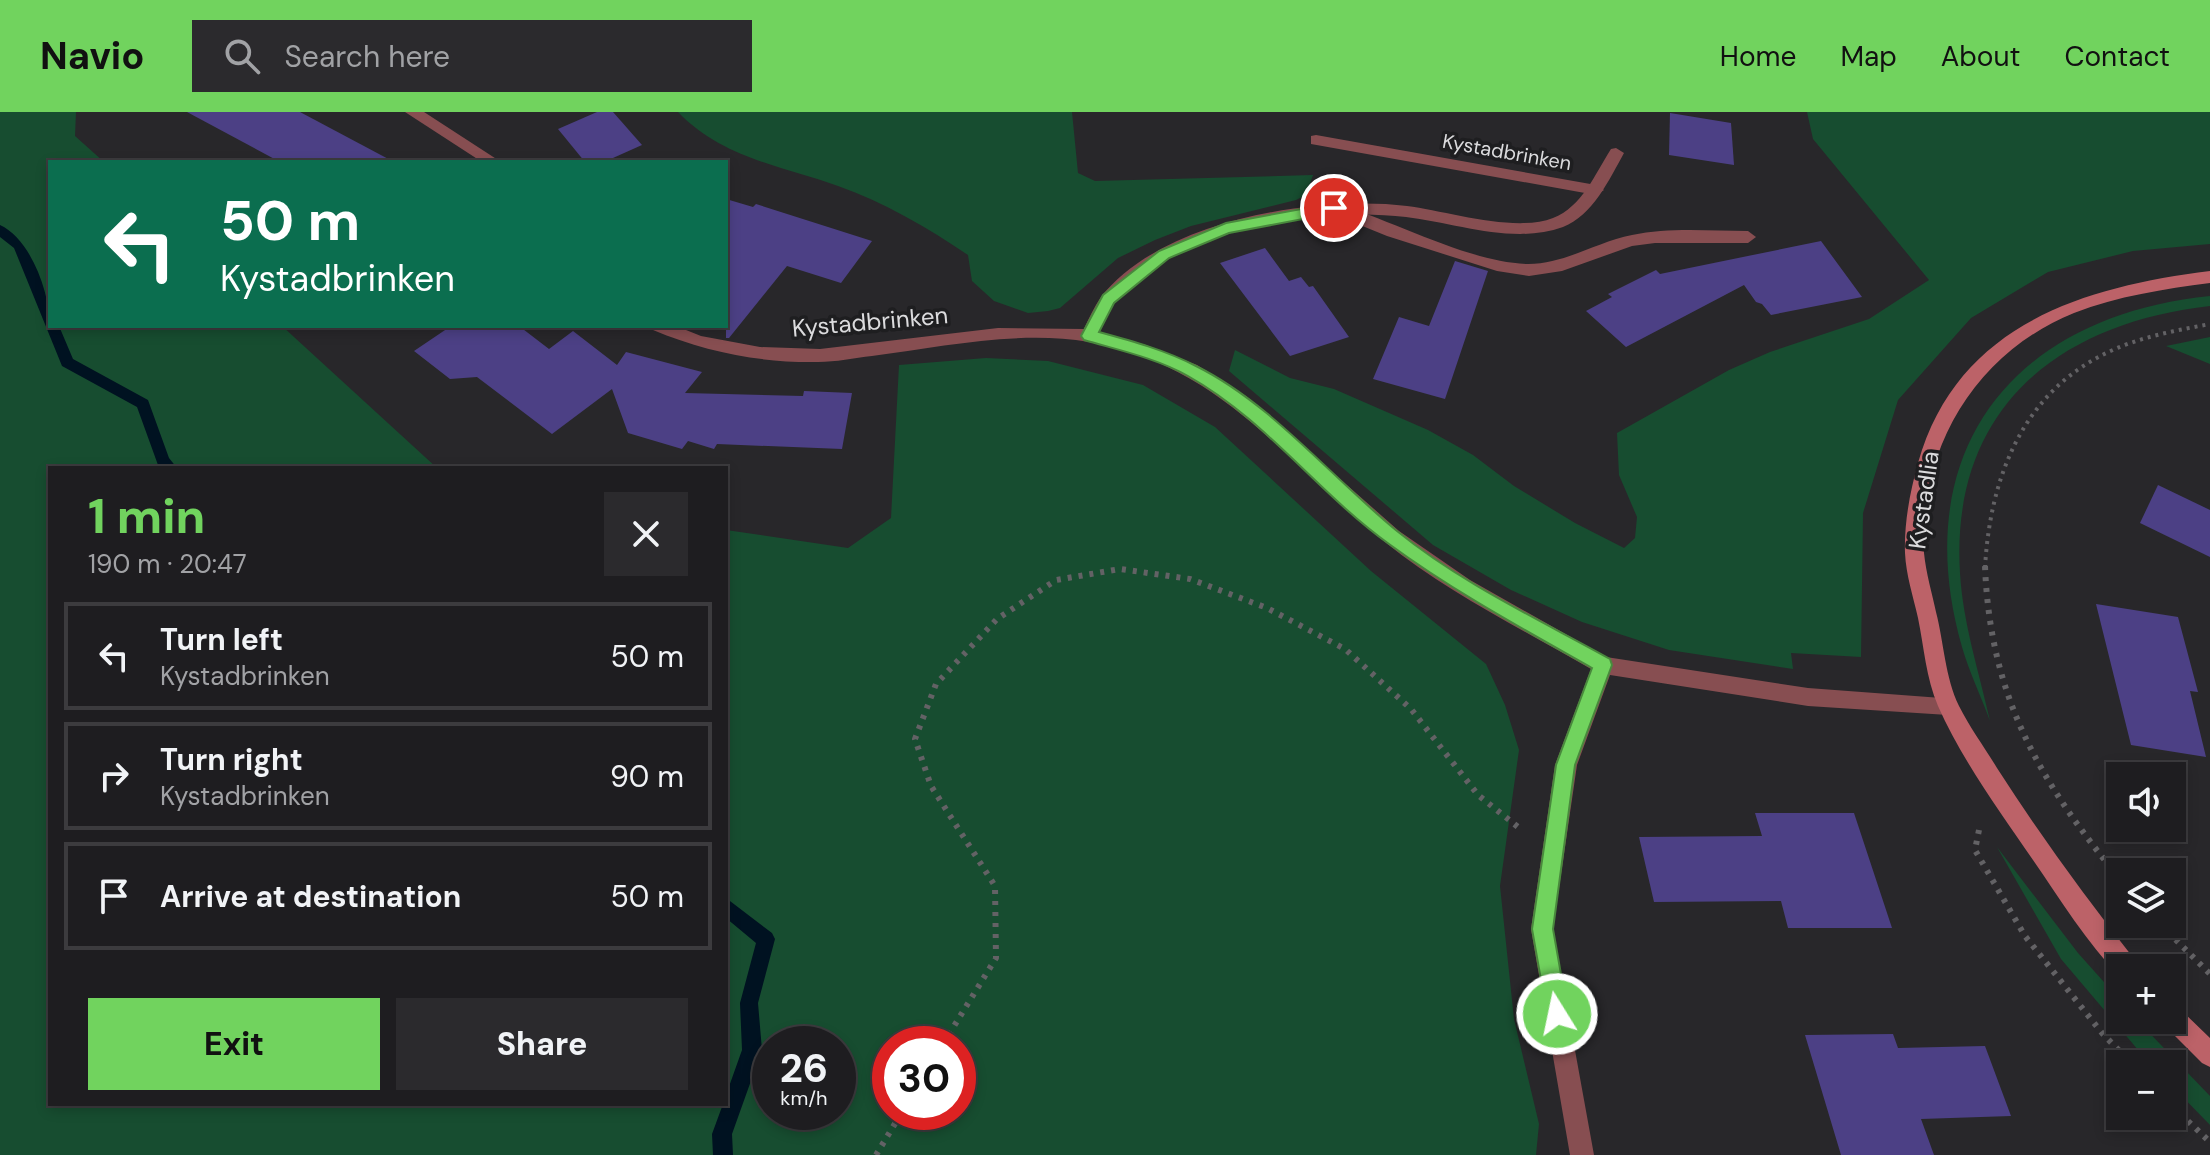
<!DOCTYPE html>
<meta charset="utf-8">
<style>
:root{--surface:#1e1d20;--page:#2b2a2d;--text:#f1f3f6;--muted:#a1a2a5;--line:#3c3b3e;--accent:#71d35e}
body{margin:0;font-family:"DM Sans",sans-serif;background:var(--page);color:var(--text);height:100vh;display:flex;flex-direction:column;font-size:30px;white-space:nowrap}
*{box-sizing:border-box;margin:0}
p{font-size:26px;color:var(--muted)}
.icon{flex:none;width:44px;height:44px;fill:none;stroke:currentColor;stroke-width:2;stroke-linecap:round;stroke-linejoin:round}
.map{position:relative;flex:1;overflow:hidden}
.panel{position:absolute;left:48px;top:354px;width:680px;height:640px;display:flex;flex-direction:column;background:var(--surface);border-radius:0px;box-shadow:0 4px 12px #0003,0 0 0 2px var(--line)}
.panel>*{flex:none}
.banner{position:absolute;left:48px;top:48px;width:680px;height:168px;border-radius:0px;box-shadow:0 4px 12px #0003,0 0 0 2px var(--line);background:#0b6e4f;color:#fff;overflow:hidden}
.tools{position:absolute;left:2106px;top:650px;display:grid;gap:16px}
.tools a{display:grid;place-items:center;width:80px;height:80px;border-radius:0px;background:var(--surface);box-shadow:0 4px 12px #0003,0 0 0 2px var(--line);font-size:40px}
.speed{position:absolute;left:752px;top:914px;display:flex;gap:16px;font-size:40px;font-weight:700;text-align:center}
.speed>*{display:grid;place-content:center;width:104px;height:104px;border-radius:50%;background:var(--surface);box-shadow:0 4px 12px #0003,0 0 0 2px var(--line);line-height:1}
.speed small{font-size:20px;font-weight:400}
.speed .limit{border:12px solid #d22;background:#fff;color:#111}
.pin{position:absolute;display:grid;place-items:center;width:68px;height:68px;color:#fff;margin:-34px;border:4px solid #fff;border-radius:50%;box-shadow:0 2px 8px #0007}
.me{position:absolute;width:88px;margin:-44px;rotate:350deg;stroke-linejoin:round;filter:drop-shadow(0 0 6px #0008)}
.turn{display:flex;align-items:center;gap:28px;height:168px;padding:0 40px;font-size:36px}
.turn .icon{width:104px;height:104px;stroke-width:2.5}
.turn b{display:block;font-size:56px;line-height:68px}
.round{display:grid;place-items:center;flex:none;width:84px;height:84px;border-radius:0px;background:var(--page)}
.headline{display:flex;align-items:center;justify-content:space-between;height:136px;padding:0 40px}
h1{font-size:48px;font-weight:800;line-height:60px;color:var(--accent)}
.action{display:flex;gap:16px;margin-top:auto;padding:16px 40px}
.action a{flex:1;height:92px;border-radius:0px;background:var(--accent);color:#111;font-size:32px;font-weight:800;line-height:92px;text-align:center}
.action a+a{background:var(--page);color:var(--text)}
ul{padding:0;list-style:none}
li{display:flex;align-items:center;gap:24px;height:108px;margin:0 16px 12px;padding:0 24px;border:4px solid var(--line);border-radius:0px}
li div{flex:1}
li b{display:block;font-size:30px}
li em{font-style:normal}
header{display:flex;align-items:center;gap:48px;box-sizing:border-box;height:112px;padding:0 40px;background:var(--accent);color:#111}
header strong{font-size:38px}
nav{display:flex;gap:44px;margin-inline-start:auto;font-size:28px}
.search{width:560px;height:72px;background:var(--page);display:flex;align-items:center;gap:20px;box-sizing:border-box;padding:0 28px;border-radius:0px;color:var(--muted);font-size:30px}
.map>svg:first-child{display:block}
.green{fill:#174d30;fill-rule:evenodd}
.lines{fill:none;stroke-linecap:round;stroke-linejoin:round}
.stream{fill:#001221;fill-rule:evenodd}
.building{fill:#4c4085}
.path-far1{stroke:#636265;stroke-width:4;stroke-dasharray:3 5;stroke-linecap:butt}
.path{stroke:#636265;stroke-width:6;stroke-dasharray:4 7;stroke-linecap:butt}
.lane{fill:#874e51;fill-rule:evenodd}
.street{fill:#874e51;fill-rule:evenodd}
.secondary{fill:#bc6268;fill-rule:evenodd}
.route{fill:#71d35e;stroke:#49893d;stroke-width:2}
.labels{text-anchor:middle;stroke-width:7;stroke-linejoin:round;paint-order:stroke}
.far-street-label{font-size:20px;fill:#dbdbdd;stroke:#1e1e20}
.street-label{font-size:24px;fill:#dbdbdd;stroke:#1e1e20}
</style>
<header>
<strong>Navio</strong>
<div class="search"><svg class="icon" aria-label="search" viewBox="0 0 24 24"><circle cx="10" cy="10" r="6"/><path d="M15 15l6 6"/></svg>Search here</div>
<nav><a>Home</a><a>Map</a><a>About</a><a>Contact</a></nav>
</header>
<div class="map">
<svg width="2210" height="1043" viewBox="0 0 2210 1043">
<rect width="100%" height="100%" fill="#28272a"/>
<g class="green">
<path d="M0,0H76L75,24L104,50H50V214H282L437,356H50V992H726V418L848,436L891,406L899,253L986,246L1048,249L1143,273L1215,315L1371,459L1486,552L1505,593L1519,638L1500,774L1514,907L1539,1012L1536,1043H0ZM838,932V1000H770V932ZM890,932H958V1000H890Z"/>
<path d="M678,0H1072L1078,61L1095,69L1313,63L1306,83L1296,88L1191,114L1155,128L1118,146L1060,196L1048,199L1028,201L994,189L972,169L968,143C928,116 884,90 838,74C782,54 722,46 678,0Z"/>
<polygon points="1807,0 2210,0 2210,132 2133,139 2048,160 1971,206 1898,288 1863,401 1861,545 1791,541 1793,557 1669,538 1582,510 1511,478 1433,433 1229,259 1235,238 1290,266 1334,277 1428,318 1473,343 1514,374 1575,411 1624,436 1635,426 1637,405 1619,363 1617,321 1729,258 1770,240 1869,207 1929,168 1813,27"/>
<path d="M2210,184V194C2058,211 1950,297 1960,461C1963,512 1979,559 1990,609C1981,584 1969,560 1962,535C1906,339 2013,204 2210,184Z"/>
<polygon points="2210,225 2210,252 2166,234"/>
<polygon points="1997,735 2078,841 2120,888 2120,908 2137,908 2210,984 2210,1013 2172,974 2172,952 2150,952 2061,847"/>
</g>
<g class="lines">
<g class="stream">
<path d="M0,113C31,127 50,182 50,214H59L73,247L148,288L169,346L177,356H161L158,353L137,295L62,254L14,136L0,125Z"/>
<polygon points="726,786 772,821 775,827 758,891 762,938 732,1022 733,1043 713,1043 712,1022 723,992 726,992 726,983 742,938 740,891 756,831 726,806"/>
</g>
</g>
<g class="building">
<polygon points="187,0 300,0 394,50 280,50"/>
<polygon points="597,0 613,0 642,33 604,50 585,50 558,17"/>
<polygon points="1670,1 1731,11 1734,53 1669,43"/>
<polygon points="726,87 753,95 756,92 872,129 841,171 787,154 729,226 726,226"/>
<polygon points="1821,129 1862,185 1771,203 1762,192 1756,190 1744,173 1626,235 1586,199 1612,185 1608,182 1656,158 1660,162"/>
<polygon points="1265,136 1289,169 1301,165 1309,175 1313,174 1349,225 1290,244 1220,151"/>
<polygon points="1455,149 1488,159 1445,287 1373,267 1399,205 1429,214"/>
<polygon points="451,214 519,214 549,237 573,219 617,253 626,240 702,260 685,281 803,284 804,279 852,281 842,337 717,332 714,337 688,329 682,337 628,321 612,277 552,322 477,265 450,267 414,239"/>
<polygon points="2158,373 2210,398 2210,445 2140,411"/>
<polygon points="2096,492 2178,505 2198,580 2190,579 2206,645 2131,633"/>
<polygon points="1755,701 1854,701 1892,816 1788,816 1781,789 1654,790 1639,725 1762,724"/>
<polygon points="1893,922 1898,936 1985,934 2011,1004 1921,1007 1934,1043 1841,1043 1805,923"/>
</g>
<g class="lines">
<path class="path-far1" d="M1985,456C1990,364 2024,276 2115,237C2145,224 2178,218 2210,212"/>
<g class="path">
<path d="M1985,454C1990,584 2039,669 2120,767"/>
<polyline points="1979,718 1975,738 2025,824 2102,921 2132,952"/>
<polyline points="2160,812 2210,862"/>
<polyline points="943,932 996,846 995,774 931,674 915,627 936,572 997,507 1056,468 1120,457 1190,467 1267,496 1345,537 1411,597 1478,683 1518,715"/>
<polyline points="2172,994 2210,1030"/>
<polyline points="876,1043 902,1000"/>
</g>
<g class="lane">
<polygon points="1316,23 1596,73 1604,78 1596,83 1311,32 1311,24"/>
<path d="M1334,91C1393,108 1465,149 1526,152C1563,153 1596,130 1632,123C1669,115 1710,119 1748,119L1756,125L1748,131H1655L1632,134L1562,159L1529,164L1497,159L1387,124L1328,100V92Z"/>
</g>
<g class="street">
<polygon points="405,0 424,0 501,50 482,50"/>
<path d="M1616,36L1624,41C1609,68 1593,103 1563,115C1514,133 1456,111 1406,105C1316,94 1172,117 1113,193C1107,201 1104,212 1099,220L1146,233L1197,253L1246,284L1399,419L1470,468L1606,545L1808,576L1955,587L1958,594L1955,601L1948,603L1808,594L1610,563L1577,653L1553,817L1594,1043H1570L1531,817L1555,653L1591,557C1522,517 1448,481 1385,430C1288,353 1221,252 1089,230C1018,218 942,235 872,244C854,246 836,250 818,250C760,251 706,240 653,218L650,214H676L701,224L760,235L820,237L998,216L1084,217C1089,206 1094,195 1101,185C1161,108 1316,83 1407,94C1447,99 1515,121 1553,106C1582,95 1595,62 1611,37Z"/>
</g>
<g class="secondary">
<path d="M2210,159V171C2164,177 2118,184 2074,201C1977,240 1918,336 1924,441C1926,461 1932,481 1936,500C1944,531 1945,565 1959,594C1970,616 1985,636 1997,656C2040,723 2086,786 2135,848L2139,856H2120V865C2087,831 2060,787 2033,748C2000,700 1962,648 1938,594C1926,566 1924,535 1918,506C1913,484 1906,463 1905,441C1904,411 1910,380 1918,351C1957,213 2082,175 2210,159Z"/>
<polygon points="2172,893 2180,897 2210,926 2210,955 2202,951 2164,913 2161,908 2172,908"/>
</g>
</g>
<path class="route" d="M1334,91L1340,93V100L1229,121L1169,146L1114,191L1099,220C1132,229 1165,238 1196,254C1271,291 1332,366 1397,419C1461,471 1538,507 1610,547L1612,553L1575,653L1553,817L1568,902L1565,910L1557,913L1550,910L1547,902L1532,817L1556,653L1592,556C1523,517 1453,479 1389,432C1318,381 1265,307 1188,264C1156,246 1118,238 1084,228L1081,224L1103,183L1159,139L1226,111Z"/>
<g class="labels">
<g class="far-street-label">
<text transform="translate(1507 40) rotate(10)" y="7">Kystadbrinken</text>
</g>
<g class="street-label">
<text transform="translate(870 210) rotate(-5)" y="8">Kystadbrinken</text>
<text transform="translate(1924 388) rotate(-82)" y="8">Kystadlia</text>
</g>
</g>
</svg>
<div class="tools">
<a><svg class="icon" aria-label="sound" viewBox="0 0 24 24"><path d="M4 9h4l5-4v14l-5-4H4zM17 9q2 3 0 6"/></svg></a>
<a><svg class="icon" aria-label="layers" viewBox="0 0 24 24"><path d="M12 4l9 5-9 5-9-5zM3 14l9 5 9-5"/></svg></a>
<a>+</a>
<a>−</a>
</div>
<div class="speed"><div>26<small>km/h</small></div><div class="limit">30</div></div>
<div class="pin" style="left:1334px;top:96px;background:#d93025"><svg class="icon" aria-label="arrive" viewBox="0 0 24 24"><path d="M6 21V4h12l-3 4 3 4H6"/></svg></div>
<svg class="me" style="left:1557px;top:902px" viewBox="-20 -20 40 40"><circle r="17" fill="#71d35e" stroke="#fff" stroke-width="3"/><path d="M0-11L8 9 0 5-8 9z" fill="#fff"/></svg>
<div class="banner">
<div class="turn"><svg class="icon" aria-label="left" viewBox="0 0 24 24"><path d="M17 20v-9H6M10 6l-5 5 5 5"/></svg><div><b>50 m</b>Kystadbrinken</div></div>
</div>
<section class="panel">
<div class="headline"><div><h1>1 min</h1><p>190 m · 20:47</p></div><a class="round"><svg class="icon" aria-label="close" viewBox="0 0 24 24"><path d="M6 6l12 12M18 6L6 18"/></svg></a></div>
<ul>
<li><svg class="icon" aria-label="left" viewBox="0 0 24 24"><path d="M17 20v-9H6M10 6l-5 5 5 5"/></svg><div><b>Turn left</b><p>Kystadbrinken</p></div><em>50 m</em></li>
<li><svg class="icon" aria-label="right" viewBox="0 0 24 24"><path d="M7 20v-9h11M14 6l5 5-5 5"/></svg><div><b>Turn right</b><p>Kystadbrinken</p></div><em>90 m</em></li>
<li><svg class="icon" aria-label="arrive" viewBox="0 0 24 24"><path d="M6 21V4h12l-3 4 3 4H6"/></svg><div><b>Arrive at destination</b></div><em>50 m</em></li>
</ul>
<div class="action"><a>Exit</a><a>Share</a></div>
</section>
</div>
